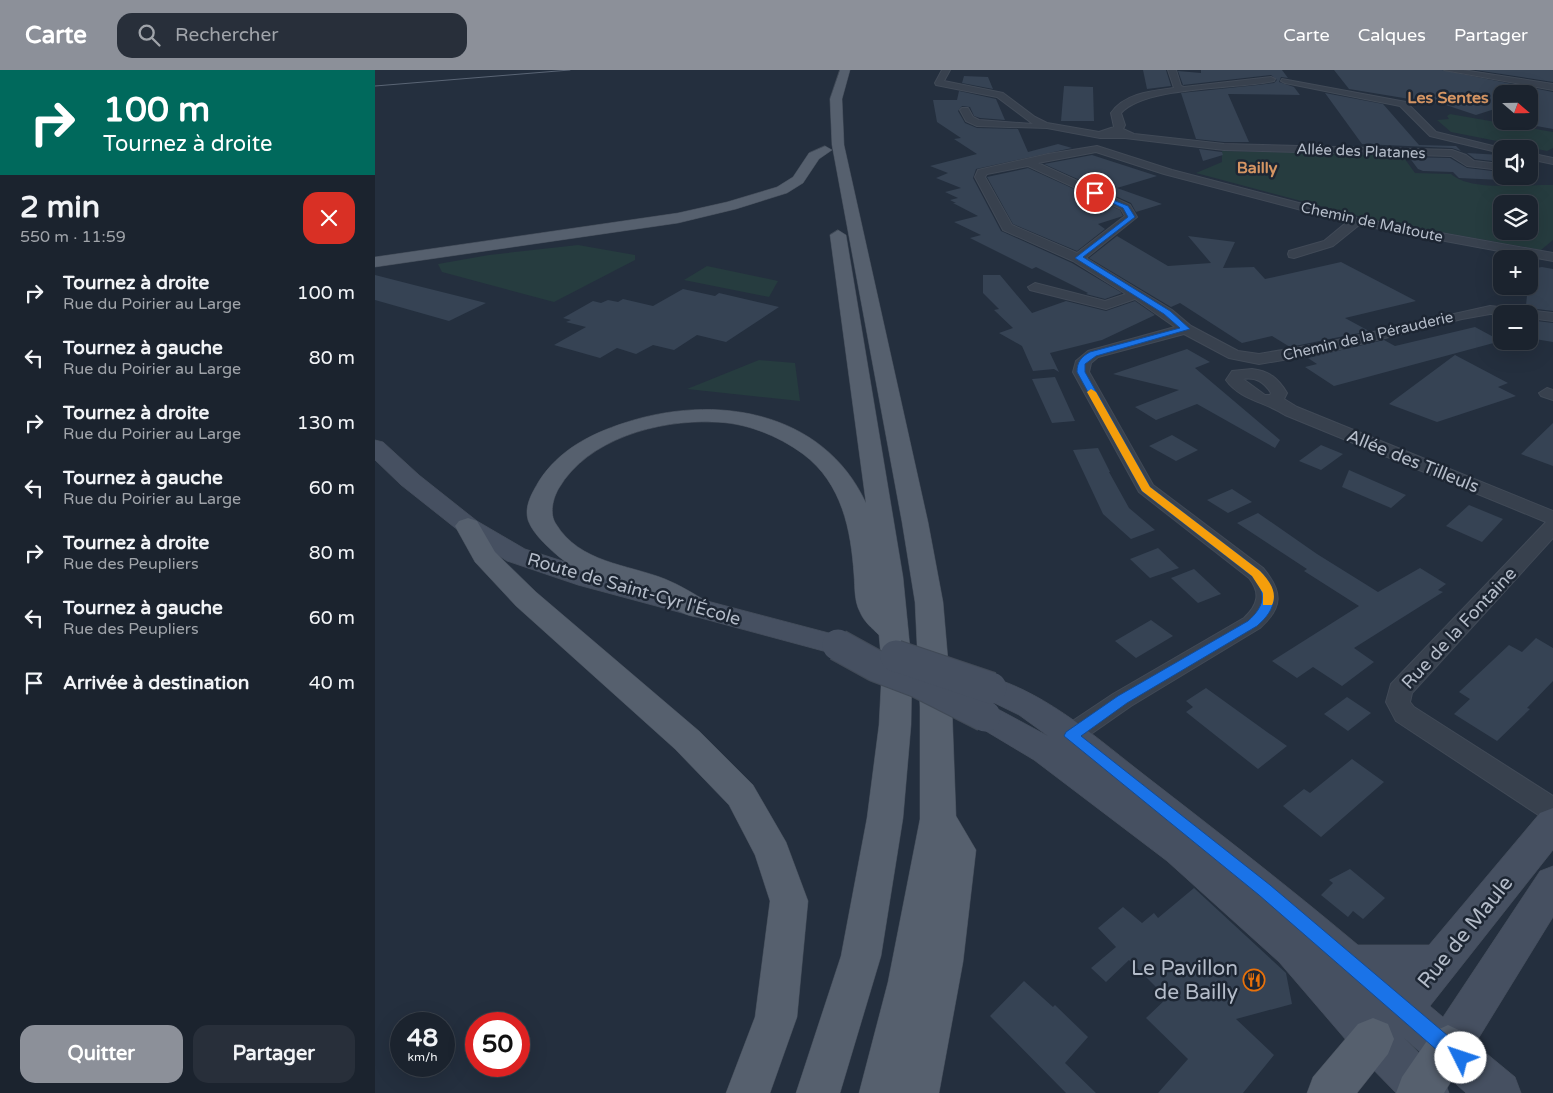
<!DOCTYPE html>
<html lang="fr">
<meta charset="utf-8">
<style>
:root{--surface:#1b232e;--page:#282f3a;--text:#f1f3f6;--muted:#a0a4aa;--line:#39404a;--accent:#8c9099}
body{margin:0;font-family:"Varela Round",sans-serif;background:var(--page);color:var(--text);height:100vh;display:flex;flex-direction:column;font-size:19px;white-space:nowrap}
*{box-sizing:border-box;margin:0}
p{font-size:16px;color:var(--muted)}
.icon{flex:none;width:28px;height:28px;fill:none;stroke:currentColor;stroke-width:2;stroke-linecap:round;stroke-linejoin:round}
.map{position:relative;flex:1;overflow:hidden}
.sheet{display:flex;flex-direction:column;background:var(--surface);width:375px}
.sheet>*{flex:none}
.hud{background:#00695c;color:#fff;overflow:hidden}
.needle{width:32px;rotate:110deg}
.fabs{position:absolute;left:1118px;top:15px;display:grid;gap:10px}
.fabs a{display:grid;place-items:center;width:45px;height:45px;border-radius:10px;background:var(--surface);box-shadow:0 5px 20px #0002,0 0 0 1px var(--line);font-size:25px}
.speed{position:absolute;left:15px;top:942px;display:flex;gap:10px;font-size:25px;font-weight:700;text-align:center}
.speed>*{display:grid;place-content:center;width:65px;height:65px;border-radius:50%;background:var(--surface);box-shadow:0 5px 20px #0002,0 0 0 1px var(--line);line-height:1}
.speed small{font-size:12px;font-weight:400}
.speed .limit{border:8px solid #d22;background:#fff;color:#111}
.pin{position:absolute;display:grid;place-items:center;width:42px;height:42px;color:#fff;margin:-21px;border:2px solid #fff;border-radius:50%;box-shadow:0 1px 5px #0007}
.me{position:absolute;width:55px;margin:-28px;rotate:311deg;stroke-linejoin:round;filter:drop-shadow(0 0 4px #0008)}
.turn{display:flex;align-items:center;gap:18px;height:105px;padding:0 20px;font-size:22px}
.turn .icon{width:65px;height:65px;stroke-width:2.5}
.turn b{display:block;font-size:35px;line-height:42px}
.round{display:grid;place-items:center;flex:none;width:52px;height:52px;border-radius:15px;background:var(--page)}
.head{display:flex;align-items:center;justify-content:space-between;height:85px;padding:0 20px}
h1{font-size:30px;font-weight:700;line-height:38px}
.action{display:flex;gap:10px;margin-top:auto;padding:10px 20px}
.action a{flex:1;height:58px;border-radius:15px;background:var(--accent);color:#fff;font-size:20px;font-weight:700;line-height:58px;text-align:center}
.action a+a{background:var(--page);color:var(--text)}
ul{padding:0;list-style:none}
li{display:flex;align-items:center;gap:15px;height:65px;padding:0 20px}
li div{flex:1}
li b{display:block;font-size:19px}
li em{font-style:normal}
header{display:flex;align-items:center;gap:30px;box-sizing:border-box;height:70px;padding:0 25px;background:var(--accent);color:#fff}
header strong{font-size:24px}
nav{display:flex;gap:28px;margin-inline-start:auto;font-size:18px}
.search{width:350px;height:45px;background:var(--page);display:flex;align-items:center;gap:12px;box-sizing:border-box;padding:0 18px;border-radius:15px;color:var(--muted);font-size:19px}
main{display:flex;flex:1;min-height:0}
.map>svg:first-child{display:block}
.green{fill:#263c3f;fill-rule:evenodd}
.building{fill:#364354}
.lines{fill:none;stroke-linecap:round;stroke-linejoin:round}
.street-casing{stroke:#414a57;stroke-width:2}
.secondary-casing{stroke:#414a57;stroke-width:1}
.primary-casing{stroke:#414a57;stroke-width:1}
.street{fill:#38414e;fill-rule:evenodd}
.secondary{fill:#465061;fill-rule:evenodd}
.primary{fill:#56606e;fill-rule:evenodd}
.tram{stroke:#5a6575;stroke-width:1}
.secondary-bridge-casing{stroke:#414a57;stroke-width:33;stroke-linecap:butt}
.secondary-bridge{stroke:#465061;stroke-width:31}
.route{fill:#1a73e8;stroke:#114b97}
.slow{fill:#f59e0b}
.labels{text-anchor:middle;stroke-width:5;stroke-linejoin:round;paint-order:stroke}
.far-street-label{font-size:15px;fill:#b4bcc9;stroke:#1d2633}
.far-neighbourhood-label{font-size:16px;font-weight:bold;fill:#d59563;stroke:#1d2633}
.far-quarter-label{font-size:16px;font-weight:bold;fill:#d59563;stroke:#1d2633}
.street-label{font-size:18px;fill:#b4bcc9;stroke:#1d2633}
.near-street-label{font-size:21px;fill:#b4bcc9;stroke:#1d2633}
.near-poi-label{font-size:21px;fill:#b4bcc9;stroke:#1d2633;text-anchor:end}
</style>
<header>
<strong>Carte</strong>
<div class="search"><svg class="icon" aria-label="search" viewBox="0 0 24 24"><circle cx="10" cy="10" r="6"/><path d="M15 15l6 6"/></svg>Rechercher</div>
<nav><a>Carte</a><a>Calques</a><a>Partager</a></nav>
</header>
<main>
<section class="sheet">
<div class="hud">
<div class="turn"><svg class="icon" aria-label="right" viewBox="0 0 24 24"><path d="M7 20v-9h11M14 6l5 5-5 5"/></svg><div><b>100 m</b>Tournez à droite</div></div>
</div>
<div class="head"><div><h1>2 min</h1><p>550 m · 11:59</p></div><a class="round" style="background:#d93025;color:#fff"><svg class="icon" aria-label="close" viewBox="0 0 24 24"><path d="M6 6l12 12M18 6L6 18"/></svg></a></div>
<ul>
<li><svg class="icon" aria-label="right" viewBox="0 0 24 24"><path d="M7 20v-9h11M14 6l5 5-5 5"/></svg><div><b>Tournez à droite</b><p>Rue du Poirier au Large</p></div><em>100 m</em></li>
<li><svg class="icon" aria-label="left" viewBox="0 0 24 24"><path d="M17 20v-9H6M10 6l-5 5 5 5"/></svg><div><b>Tournez à gauche</b><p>Rue du Poirier au Large</p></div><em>80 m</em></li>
<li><svg class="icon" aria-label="right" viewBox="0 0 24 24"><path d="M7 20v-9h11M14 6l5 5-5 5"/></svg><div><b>Tournez à droite</b><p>Rue du Poirier au Large</p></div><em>130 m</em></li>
<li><svg class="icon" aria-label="left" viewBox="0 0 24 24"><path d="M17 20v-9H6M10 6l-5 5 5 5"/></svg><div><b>Tournez à gauche</b><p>Rue du Poirier au Large</p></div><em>60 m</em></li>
<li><svg class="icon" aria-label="right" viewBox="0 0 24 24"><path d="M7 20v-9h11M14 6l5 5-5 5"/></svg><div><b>Tournez à droite</b><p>Rue des Peupliers</p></div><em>80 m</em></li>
<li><svg class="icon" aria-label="left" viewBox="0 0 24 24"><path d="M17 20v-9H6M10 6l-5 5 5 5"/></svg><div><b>Tournez à gauche</b><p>Rue des Peupliers</p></div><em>60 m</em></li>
<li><svg class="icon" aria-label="arrive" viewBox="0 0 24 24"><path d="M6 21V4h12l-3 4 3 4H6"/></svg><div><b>Arrivée à destination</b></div><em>40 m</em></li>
</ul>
<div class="action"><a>Quitter</a><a>Partager</a></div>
</section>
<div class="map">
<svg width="1178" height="1023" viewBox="0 0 1178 1023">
<rect width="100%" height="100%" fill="#242f3e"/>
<g class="green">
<polygon points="1075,44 1178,62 1178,78 1172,81 1076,62 1062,50 1074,49 1072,46"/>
<path d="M847,81L1027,85L1040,103L1076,104C1096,122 1151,114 1178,115V170L1166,180L998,150L821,103L847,92ZM1126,134H1154V161H1126Z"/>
<polygon points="203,175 260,185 260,190 179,232 67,202 63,194 114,185"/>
<polygon points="332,196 403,211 394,227 309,210"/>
<polygon points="384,290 420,293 425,331 312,319"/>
</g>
<g class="building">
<polygon points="768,0 791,0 796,16 772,19"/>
<polygon points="826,0 907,0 913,8 906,7 904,12 919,17 925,25 853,24 874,72 849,72 821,69 806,23 883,15 899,13 902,10 896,5 808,15 803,1 826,3"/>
<polygon points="959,0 1067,0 1178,22 1178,59 1134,51 1154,51 1154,24 1126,24 1126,37 1101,45 1071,35 974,19"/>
<polygon points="1100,0 1178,0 1178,12"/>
<polygon points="589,6 613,7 618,19 587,13"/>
<polygon points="689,16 718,17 719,51 686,51"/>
<polygon points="584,21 621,29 630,50 605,48 599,46 595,37 587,36 583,41 590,53 602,58 643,59 653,82 683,74 697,78 601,99 598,108 626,161 697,193 747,223 730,229 711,224 713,223 661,197 657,199 595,168 606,165 579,152 603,146 578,133 581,133 575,130 583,128 570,122 586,118 561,108 573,103 555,96 602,84 579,69 586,68 562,52 558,30 582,30"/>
<polygon points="950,23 1008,34 1044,75 1081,76 1086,81 1077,78 987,74"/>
<polygon points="824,79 847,82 848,85 828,91"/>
<polygon points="1092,83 1126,85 1126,92 1100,89"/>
<polygon points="717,85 782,106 742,118 787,134 761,142 756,133 669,94"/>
<polygon points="1034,87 1075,88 1092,98 1126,102 1126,110 1084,108 1078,102 1048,101 1043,99"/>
<polygon points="653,98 745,140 748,146 723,154 730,159 702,181 638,154 612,107"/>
<polygon points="742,166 793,196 836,193 813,166 860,172 848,198 879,197 890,209 966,192 1041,231 970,248 994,261 915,277 897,266 867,273 805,233 796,237 714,188"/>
<polygon points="1167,197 1178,199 1178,241 1154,238 1154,235 1151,235 1154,206 1161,198"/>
<polygon points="0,205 39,215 111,233 74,251 0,230"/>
<polygon points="608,205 625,205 657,243 691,231 731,241 760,231 780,245 727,270 675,283 684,302 679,299 658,301 647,276 624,263 638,258 619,240 624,239 608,223"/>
<polygon points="308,219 340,226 344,223 404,237 351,272 322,265 299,280 278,275 261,284 242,278 225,288 179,275 211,257 191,252 196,250 188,248 218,231 226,233 233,230 243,232 248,229 278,236"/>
<polygon points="1154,250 1178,253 1178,272 1154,268"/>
<polygon points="1100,257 1126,271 959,316 930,297 942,294 933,288 1009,270 1020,276"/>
<polygon points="812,279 835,292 820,298 905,370 900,378 822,334 781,350 760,337 804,320 738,304"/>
<polygon points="1080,285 1133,313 1123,317 1141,326 1062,352 1014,334"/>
<polygon points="680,307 700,351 677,353 657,309"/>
<polygon points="1178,353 1178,396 1146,384"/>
<polygon points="797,365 823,380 801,391 774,376"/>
<polygon points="946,375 968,384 946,400 924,391"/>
<polygon points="723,378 735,402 734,402 754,438 780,460 756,469 728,444 698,380"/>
<polygon points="974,400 1031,425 1016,438 967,417"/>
<polygon points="857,419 877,432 853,443 832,430"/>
<polygon points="1094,435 1128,449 1107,472 1071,456"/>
<polygon points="883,443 942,484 1003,522 1045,498 1071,514 1063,520 1068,522 979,578 999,592 967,616 938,597 922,608 897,591 984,536 929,501 932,499 862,453"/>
<polygon points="783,478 804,498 775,508 755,489"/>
<polygon points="819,499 846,524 823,533 796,508"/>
<polygon points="776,550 798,566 761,588 740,571"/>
<polygon points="1161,568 1178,578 1178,611 1152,638 1155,639 1122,671 1079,644 1095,629 1084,622 1134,575 1147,582"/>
<polygon points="831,618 892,662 912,676 883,699 811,642 818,637 811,631"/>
<polygon points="972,627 996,643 973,661 949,644"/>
<polygon points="977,689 1009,712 946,767 908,736 929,719 935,723"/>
<polygon points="975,799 1010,828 988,849 978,841 973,847 946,825 958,813 954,810"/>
<polygon points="819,818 911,903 917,934 861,949 899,985 868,1023 783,1023 813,989 771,948 792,928 754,890 731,912 716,898 741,877 723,858 748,837 767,853 779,843 783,848"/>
<polygon points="649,911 678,937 680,935 713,967 690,993 721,1023 691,1023 615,946"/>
</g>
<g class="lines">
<g class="street-casing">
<g id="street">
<path d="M567,0H575L569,11L628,23L660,47L672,53L724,62L739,57L736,43C750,23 777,21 799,18L793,0H801L806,16L809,17L896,7L900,9L899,11C861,19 770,16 746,43L750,55L748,59L759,64L849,74L1077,80L1091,85L1099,91L1126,94V100L1092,96L1076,86L849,80L750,68H725L672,58L602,56L591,51L585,40L587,38H593L598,47L604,50L658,54L622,27L561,15L560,13Z"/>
<polygon points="1069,0 1088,0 1178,14 1178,20"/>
<polygon points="907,9 1031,32 1061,62 1130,79 1126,79 1126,83 1055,66 1025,36 910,13 906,11"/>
<path d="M722,76L797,100L982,148L1178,183V191L984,155L958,176L919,188L914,187L913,184L914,181L949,171L972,152L789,104L721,82L663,93L755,135L762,147L711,188L797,240L816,256L863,281L884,284L949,273L1115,236L1178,243V251L1154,248V244H1115L1087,249L949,283L884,294L854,288L809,264L723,287L716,293L714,302L778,415L888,498C908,522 908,537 885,558L756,636L693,680L684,683L675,680L671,673L675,666L738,624L869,548C883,535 886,523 874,508L764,422L698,302L701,291L713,281L800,257L760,229L731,239L655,220L653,217L660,213L730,231L751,224L698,191L628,160L600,107L603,100L673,84ZM653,96L746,139L750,146L702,183L637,155L610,107L612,104Z"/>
<polygon points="1154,83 1178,88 1178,94 1154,89"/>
<path d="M877,299C894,301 903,308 912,323L909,329L922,337L1178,441V468L1037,623L1035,632L1039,637L1178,726V751L1168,748L1021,651L1011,632L1016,614L1171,452L910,345C891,332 865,330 851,310L857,301ZM868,309C881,307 889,312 896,323L895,325H890Z"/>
<polygon points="1172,318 1178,320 1178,330 1166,326 1164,323"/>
</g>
</g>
<g class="secondary-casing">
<g id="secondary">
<polygon points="0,370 8,372 44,405 102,451 150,479 222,502 473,568 478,575 473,582 463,585 203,515 132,491 84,461 26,415 0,390"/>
<path d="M616,607C675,625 724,670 772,707C843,762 914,817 983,875H1054L1165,743L1178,738V780L1055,936L1068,947L1165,801L1178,796V847L1100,974L1140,1007L1146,1023H1091L1029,968L1068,1007L1074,1023H1021L983,984L904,892L792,791L659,690L599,654L594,646L599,638L610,634L621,638L673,666L644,645L605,626L600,618L605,610Z"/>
</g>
</g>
<g class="primary-casing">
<g id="primary">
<polygon points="465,0 475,0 467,29 469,75 553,452 568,532 577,637 581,746 601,780 588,892 564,1023 484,1023 513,912 545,749 545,637 540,532 527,452 457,75 455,29"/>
<polygon points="450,76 457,80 444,89 428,113 412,123 361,139 303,153 0,197 0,187 303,143 352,132 402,117 418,107 434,83"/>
<path d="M463,160L471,165L528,507L537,598L536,655L528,748L506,886L465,1023H421L466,886L492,748L504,655L507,598L504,565C497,558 489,552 485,542C479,531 480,517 479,505C476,460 467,413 428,384C402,365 369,352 337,352C283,350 213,369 184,418C178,428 174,444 181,454C205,493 252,494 290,509C305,515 319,524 333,532L337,539L333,546C310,552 292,531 272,522C258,516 243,513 228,509C205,503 188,492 171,475C164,468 156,459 153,450C149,436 157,423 164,411C184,380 215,364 249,353C339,323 448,340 491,433L455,165Z"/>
<polygon points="93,448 102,451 120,482 161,522 324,661 378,715 411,772 433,831 422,947 395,1023 351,1023 380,947 395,831 380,785 354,735 300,679 141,536 100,492 80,456 84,451"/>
<polygon points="998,948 1013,954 1019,969 1013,984 982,1023 932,1023 938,1007 983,954"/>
<polygon points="1073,955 1088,962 1095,977 1088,992 1069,1023 1021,1023 1027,1007 1058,962"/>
</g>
</g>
<use href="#street" class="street"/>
<use href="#secondary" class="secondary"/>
<use href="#primary" class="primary"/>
<polyline class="tram" points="0,16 195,0"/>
<g class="secondary-bridge-casing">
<g id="secondary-bridge">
<polyline points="463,575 501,596 543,612 610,646"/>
<polyline points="521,586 616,618"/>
</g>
</g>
<use href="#secondary-bridge" class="secondary-bridge"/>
</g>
<path class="route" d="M718,122L753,136L760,147L708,187L795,241L815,259L721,286L710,294V302L775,417L885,501C904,522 903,538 882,556L752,633L706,666L895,815L1092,982L1095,988L1092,995L1086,997L1079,995L884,825L689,666L691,662L743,626L873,551C890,536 892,523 877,506L767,421L702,302C702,292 706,287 715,282L805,258L789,244L700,188L753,147L748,138L718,124Z"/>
<path class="slow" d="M716,319L721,322L775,417L885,501C894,510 903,522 897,535H888V523L877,506L767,421L712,322Z"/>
<defs>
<g id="restaurant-ring" transform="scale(1.125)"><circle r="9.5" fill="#1d2633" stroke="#e8710a" stroke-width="1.5"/><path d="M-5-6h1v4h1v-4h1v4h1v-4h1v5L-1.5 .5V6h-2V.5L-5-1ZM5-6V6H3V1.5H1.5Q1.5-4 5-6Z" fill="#e8710a"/></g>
</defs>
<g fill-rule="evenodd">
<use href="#restaurant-ring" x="879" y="910"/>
</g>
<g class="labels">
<g class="far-street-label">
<text transform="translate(986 81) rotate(2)" y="5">Allée des Platanes</text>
<text transform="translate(997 152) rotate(12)" y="5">Chemin de Maltoute</text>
<text transform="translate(993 266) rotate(-13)" y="5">Chemin de la Pérauderie</text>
</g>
<g class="far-neighbourhood-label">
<text x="1073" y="33">Les Sentes</text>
</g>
<g class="far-quarter-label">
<text x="882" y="103">Bailly</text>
</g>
<g class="street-label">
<text transform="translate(1038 391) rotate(22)" y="6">Allée des Tilleuls</text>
<text transform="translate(259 519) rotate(16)" y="6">Route de Saint-Cyr l'École</text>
<text transform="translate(1084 558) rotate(-47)" y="6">Rue de la Fontaine</text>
</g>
<g class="near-street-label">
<text transform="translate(1090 862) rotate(-51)" y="7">Rue de Maule</text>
</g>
<g class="near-poi-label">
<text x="863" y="905">Le Pavillon<tspan x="863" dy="24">de Bailly</tspan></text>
</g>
</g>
</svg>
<div class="fabs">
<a><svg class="needle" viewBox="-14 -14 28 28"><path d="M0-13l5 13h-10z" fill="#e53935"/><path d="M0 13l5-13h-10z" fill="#a0a4aa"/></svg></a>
<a><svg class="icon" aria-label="sound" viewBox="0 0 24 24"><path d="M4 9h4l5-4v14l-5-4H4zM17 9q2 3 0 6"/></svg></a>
<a><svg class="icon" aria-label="layers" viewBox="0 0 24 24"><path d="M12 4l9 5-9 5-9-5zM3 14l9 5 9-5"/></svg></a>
<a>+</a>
<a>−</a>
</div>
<div class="speed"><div>48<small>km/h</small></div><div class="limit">50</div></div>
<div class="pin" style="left:720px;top:123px;background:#d93025"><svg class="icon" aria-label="arrive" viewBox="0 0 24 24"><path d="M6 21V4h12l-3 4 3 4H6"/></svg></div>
<svg class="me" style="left:1086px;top:988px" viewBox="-20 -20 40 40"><circle r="19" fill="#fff"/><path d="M0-13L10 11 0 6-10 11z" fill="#1a73e8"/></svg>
</div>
</main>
